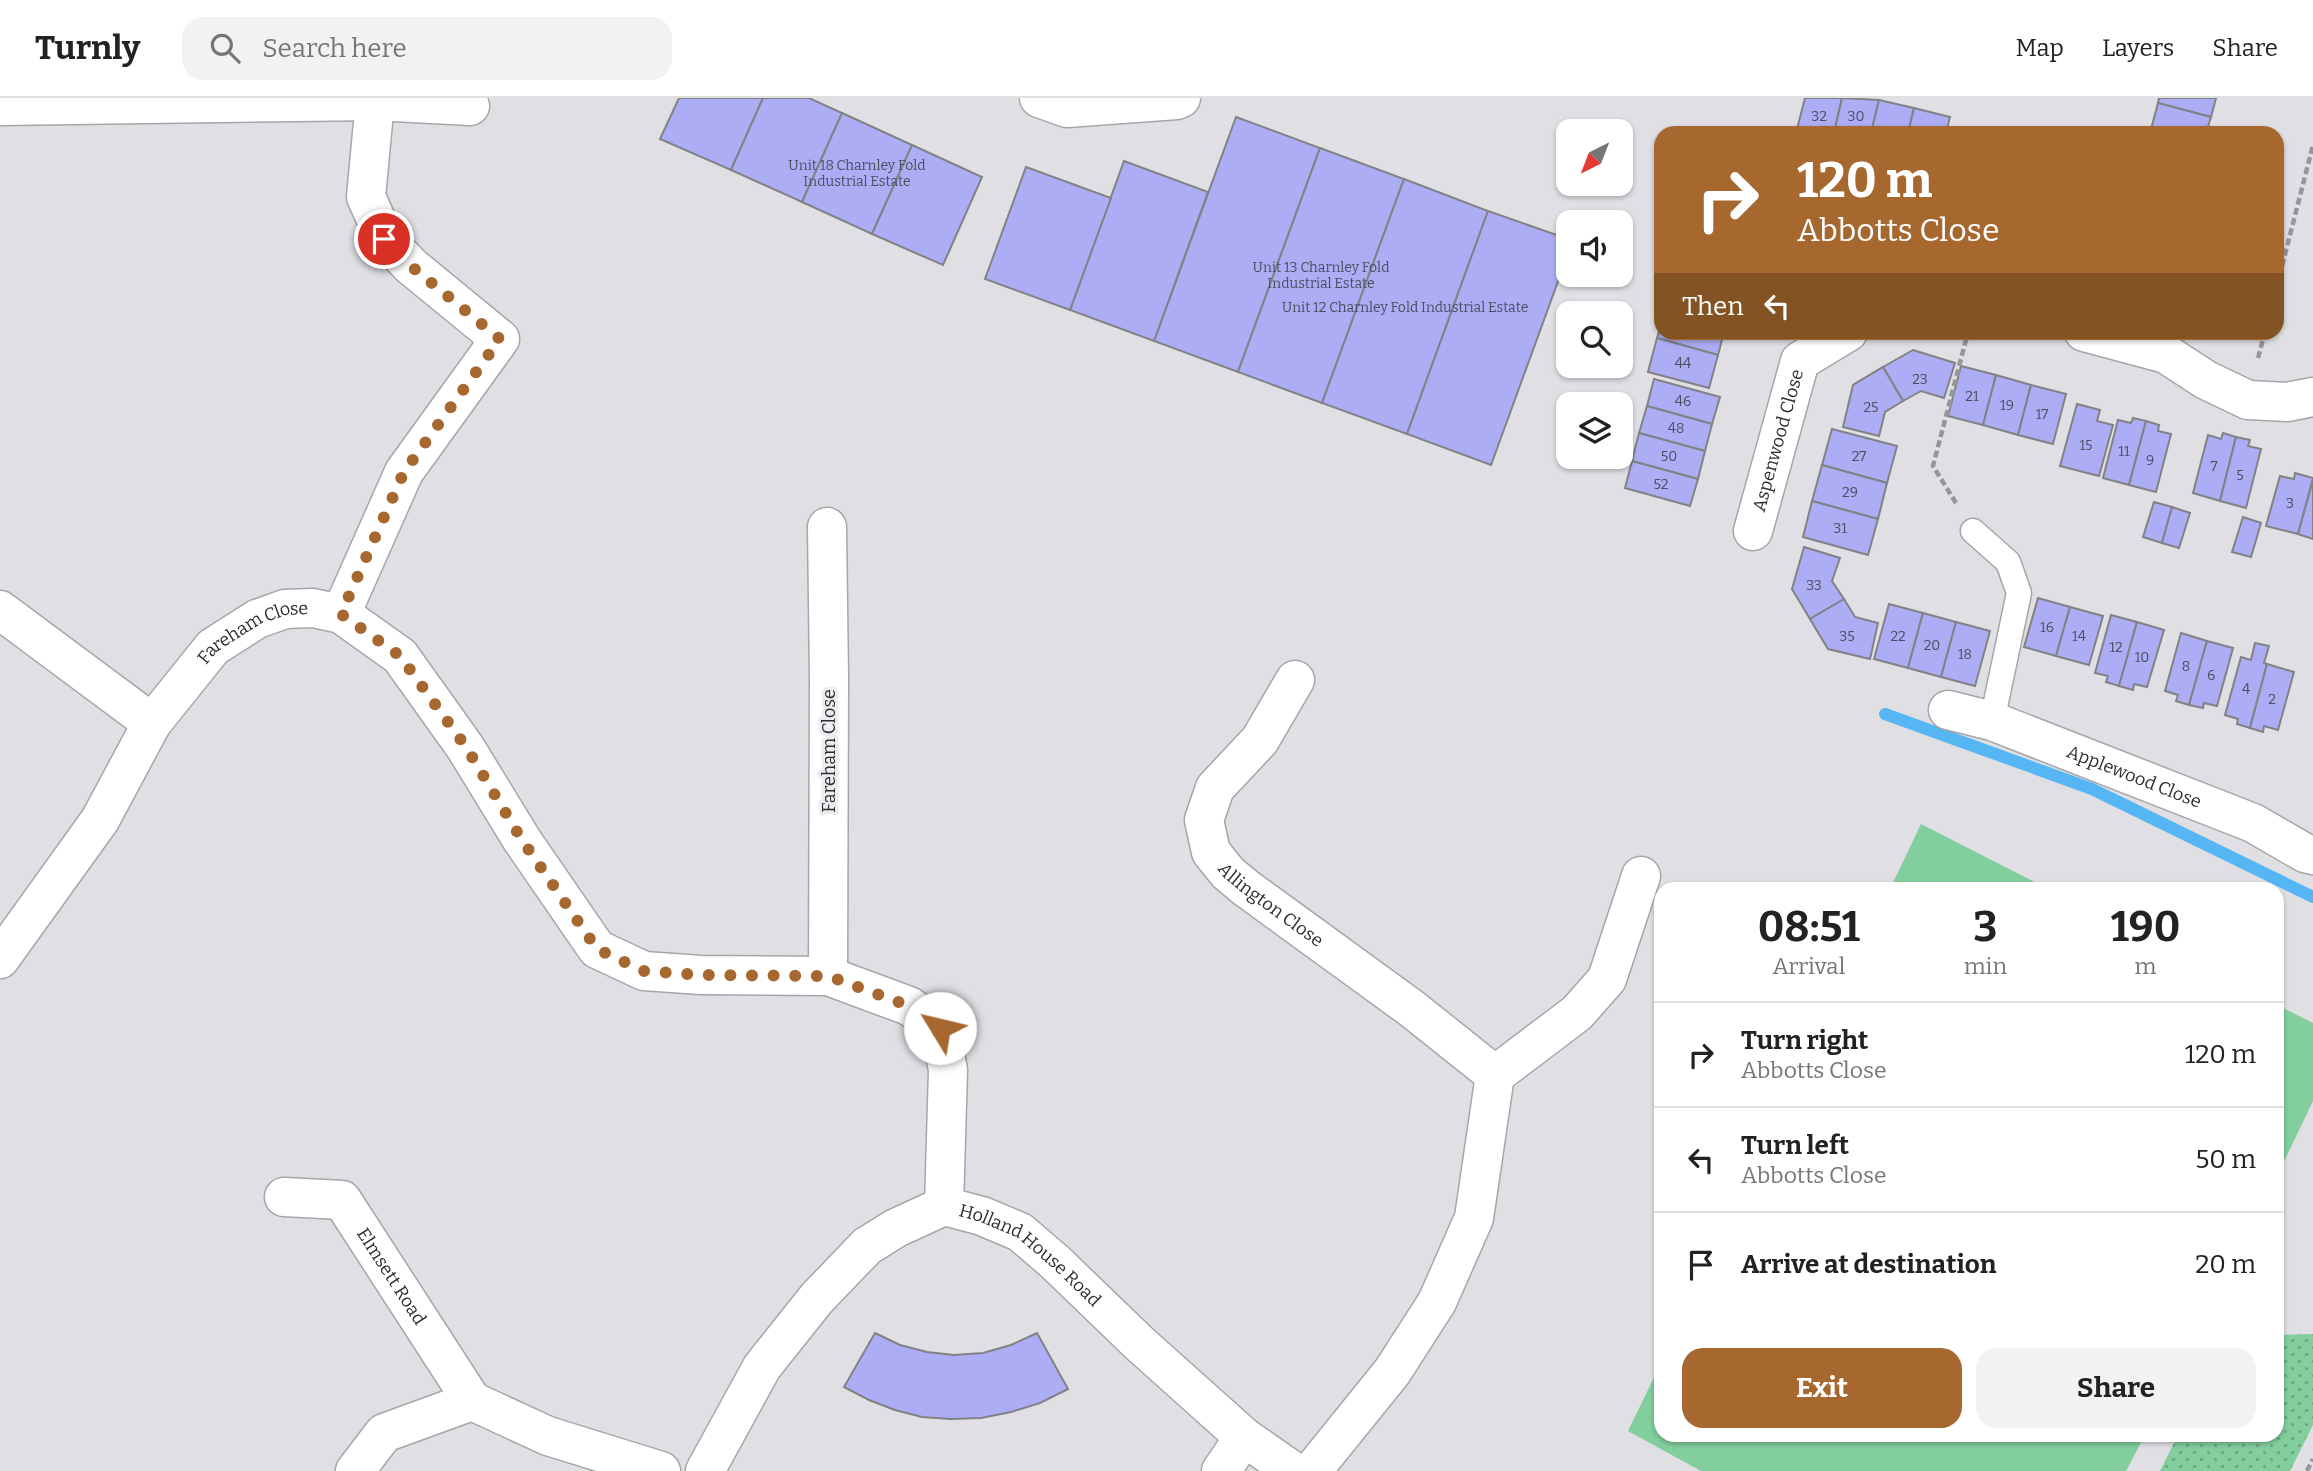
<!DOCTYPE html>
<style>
:root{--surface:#fff;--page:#f2f2f2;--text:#222;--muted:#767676;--line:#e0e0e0;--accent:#a6682e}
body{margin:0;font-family:Bitter,serif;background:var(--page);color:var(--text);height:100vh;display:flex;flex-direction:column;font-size:26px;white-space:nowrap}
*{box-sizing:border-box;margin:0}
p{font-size:23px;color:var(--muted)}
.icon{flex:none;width:38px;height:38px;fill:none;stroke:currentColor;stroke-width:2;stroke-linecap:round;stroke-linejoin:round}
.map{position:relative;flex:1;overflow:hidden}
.drawer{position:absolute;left:1654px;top:784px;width:630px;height:560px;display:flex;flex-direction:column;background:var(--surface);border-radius:21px;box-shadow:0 2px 5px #0004}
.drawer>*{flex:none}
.banner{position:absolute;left:1654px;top:28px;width:630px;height:214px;border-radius:21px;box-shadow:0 2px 5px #0004;background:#a6682e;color:#fff;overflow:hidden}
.needle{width:46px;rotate:222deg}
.fabs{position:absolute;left:1556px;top:21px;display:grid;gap:14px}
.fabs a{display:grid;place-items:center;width:77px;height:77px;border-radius:14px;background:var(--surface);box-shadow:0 2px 5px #0004;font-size:35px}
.pin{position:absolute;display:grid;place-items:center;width:60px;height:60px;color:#fff;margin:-30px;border:4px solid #fff;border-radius:50%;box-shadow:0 2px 7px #0007}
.me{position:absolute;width:77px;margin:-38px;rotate:306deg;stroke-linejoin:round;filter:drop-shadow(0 0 5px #0008)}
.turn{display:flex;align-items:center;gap:24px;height:147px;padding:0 28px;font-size:32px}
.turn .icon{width:91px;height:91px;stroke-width:2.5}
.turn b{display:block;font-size:49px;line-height:60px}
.then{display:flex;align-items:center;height:66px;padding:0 28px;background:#0003;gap:14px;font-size:26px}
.eta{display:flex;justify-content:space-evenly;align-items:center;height:119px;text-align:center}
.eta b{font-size:42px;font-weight:700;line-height:49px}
.cta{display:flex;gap:14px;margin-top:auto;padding:14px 28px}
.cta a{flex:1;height:80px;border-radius:21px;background:var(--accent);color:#fff;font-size:28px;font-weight:700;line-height:80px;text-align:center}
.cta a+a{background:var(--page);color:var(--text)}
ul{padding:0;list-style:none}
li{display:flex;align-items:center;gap:21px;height:105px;padding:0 28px;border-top:2px solid var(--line)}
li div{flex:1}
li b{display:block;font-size:26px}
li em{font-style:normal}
header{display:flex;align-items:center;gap:42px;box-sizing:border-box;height:98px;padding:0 35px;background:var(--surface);border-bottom:2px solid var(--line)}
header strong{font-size:33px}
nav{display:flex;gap:38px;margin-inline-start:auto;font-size:24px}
.search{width:490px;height:63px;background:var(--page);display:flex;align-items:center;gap:18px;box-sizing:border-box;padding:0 24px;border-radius:21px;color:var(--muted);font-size:26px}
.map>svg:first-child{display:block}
.grass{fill:url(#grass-dots)}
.pitch{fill:#82ce9d}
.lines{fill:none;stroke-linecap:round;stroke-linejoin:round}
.stream{stroke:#56b6f4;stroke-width:12}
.building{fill:#acadf5;stroke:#828286;stroke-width:2}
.service-casing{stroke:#a6a6aa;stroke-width:27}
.minor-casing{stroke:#a6a6aa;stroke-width:41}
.path{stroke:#969699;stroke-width:4.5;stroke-dasharray:7 3.5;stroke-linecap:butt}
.service{stroke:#fff;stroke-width:24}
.minor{stroke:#fff;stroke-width:38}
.route{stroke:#a6682e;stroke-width:12;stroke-dasharray:0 21.6}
.labels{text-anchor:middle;stroke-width:7;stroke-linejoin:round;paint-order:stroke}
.number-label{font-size:14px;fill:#4e4e61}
.street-label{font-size:18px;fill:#2e2e30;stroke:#ececf1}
</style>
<header>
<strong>Turnly</strong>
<div class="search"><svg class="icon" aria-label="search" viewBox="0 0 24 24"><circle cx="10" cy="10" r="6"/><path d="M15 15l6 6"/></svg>Search here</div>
<nav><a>Map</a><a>Layers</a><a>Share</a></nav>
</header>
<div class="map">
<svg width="2313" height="1373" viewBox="0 0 2313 1373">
<defs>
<pattern id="grass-dots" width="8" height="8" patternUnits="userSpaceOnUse" patternTransform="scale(1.75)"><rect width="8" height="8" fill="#82ce9d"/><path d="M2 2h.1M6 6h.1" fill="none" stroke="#6ba880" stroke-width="1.8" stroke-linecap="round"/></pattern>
</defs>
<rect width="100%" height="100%" fill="#dfdfe4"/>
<polygon class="grass" points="2313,1236 2313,1327 2290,1373 2160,1373 2178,1337 2277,1337 2277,1237"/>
<g class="pitch">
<polygon points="1921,726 2048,791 1890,791"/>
<polygon points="2277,907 2313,925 2313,1003 2277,1078"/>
<polygon points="1661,1265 1661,1337 2145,1337 2126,1373 1701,1373 1628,1333"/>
</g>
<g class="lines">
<polyline class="stream" points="1885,616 2092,691 2313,799"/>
</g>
<g class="building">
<polygon points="679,0 763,0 731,72 660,41"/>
<polygon points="763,0 809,0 842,15 802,104 731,72"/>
<polygon points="1805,0 1842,0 1834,35 1796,35"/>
<polygon points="1842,0 1879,2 1871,35 1834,35"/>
<polygon points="2159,0 2216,0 2211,19 2158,5"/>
<polygon points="1879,2 1914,10 1908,35 1871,35"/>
<polygon points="2158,5 2211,19 2206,35 2150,35"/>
<polygon points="1914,10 1950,19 1946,35 1908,35"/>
<polygon points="842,15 912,47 872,136 802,104"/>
<polygon points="1236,19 1320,50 1238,274 1154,243"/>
<polygon points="912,47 982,79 943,167 872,136"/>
<polygon points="1320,50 1404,81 1322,305 1238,274"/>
<polygon points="1124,63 1208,94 1154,243 1070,212"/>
<polygon points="1026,69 1111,100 1070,212 985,181"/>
<polygon points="1404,81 1488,113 1407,336 1322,305"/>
<polygon points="1488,113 1568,141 1568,156 1491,367 1407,336"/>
<polygon points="1661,227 1661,234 1724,234 1718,257 1657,240"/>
<polygon points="1657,240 1718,257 1709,290 1648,274"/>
<polygon points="1913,252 1955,265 1944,300 1921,293 1903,303 1883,269"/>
<polygon points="1961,268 1996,277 1983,327 1948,318"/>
<polygon points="1883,269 1903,303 1885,314 1879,338 1843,329 1853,287"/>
<polygon points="1996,277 2031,287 2018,337 1983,327"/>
<polygon points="1654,281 1720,299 1712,326 1647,308"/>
<polygon points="2031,287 2066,296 2053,346 2018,337"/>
<polygon points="2077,306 2100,312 2097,323 2113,327 2099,378 2060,368"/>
<polygon points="1647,308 1712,326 1705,353 1639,335"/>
<polygon points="2133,320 2146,323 2129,387 2103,380 2118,322 2131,325"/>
<polygon points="2146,323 2159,327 2158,333 2171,336 2156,394 2129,387"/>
<polygon points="1832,331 1897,348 1887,385 1822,367"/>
<polygon points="1639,335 1705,353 1698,381 1632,363"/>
<polygon points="2223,335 2236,339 2220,403 2193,395 2208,337 2221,341"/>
<polygon points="2236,339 2250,342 2248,348 2261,351 2246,410 2220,403"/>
<polygon points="1632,363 1698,381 1690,408 1625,390"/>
<polygon points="1822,367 1887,385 1878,421 1812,403"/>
<polygon points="2295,375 2313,380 2298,436 2266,428 2280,378 2294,381"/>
<polygon points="2313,382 2313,441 2298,436"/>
<polygon points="1812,403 1878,421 1868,457 1803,439"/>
<polygon points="2154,404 2172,409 2162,445 2143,439"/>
<polygon points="2172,409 2190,415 2179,450 2162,445"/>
<polygon points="2243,419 2261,425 2251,459 2232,454"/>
<polygon points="1804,449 1840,460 1832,483 1844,501 1810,521 1792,491"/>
<polygon points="2038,500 2070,509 2056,558 2024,549"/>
<polygon points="1844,501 1855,519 1878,525 1870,561 1828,551 1810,521"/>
<polygon points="1889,506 1923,515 1908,570 1874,561"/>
<polygon points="2070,509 2103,518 2089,567 2056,558"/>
<polygon points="1923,515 1956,524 1941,579 1908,570"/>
<polygon points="2111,517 2137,524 2119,588 2106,584 2108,578 2095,575"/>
<polygon points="1956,524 1990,533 1975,588 1941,579"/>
<polygon points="2137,524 2164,532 2147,589 2134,586 2133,592 2119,588"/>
<polygon points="2181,535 2207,543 2189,607 2176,603 2178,597 2165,593"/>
<polygon points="2207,543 2233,550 2217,608 2204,605 2203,610 2189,607"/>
<polygon points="2255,545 2269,548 2264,565 2267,566 2250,630 2237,626 2238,621 2225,617 2241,559 2251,562"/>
<polygon points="2267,566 2294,574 2278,632 2264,628 2263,634 2250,630"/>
<polygon points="875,1235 900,1247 927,1254 954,1257 983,1255 1011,1247 1037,1235 1068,1291 1040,1305 1011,1314 981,1320 951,1321 922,1319 895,1312 869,1302 844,1289"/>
</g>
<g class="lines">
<g class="service-casing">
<polyline id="service" points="1973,433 2008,464 2019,495 1992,623"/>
</g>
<g class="minor-casing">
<g id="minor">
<polyline points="1039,0 1067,10 1177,2 1181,0"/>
<polyline points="0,8 375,3 470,8"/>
<polyline points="2084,234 2166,256 2206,282 2248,302 2287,304 2313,299"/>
<polyline points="827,429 829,581 828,878"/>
<path id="s1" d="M1753,433L1800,263L1848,234"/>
<polyline points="0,512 152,625"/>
<polyline points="341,516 404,374 500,241 411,168 385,141 366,99 375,3"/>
<path id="s2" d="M1295,582L1260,642L1215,690L1204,722L1211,754L1228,775L1246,790L1411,910L1495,977L1474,1120L1437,1204L1392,1274L1312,1373"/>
<path id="s3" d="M1948,612L1992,623L2253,725L2305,755L2313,757"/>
<path id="s4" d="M0,861L100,722L152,625L213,549L257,521L285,511L313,510L341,516L400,558L465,649L522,742L597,851L644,873L701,877L828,878L909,908L940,930L948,972L944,1108"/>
<polyline points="1495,977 1577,915 1607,881 1641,778"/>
<path id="s5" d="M284,1099L342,1102L472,1303"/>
<polyline points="355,1373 384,1335 472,1303 548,1338 661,1373"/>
<path id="s6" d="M705,1373L762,1269L817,1200L867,1148L896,1130L944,1108L982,1118L1020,1134L1055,1164L1139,1245L1244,1339L1293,1373"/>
<polyline points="1221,1373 1244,1339"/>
</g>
</g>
<g class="path">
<polyline points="2277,188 2313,47"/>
<polyline points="2258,260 2265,234"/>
<polyline points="1956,405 1933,368 1968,234"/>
<polyline points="2307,1373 2313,1361"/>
</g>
<use href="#service" class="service"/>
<use href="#minor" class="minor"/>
</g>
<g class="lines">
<polyline class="route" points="384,141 411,168 500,241 404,374 341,516 400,558 466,649 522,742 597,851 644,873 701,877 828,878 909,908 940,930"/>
</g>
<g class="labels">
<g class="number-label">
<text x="1819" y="23">32</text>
<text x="1856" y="23">30</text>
<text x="857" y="72">Unit 18 Charnley Fold<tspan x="857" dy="16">Industrial Estate</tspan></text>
<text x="1321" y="174">Unit 13 Charnley Fold<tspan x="1321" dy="16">Industrial Estate</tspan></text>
<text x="1405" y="214">Unit 12 Charnley Fold Industrial Estate</text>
<text x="1683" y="270">44</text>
<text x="1920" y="286">23</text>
<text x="1972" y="303">21</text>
<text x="1683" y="308">46</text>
<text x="2007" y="312">19</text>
<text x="1871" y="314">25</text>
<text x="2042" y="321">17</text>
<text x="1676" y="335">48</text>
<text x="2086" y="352">15</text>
<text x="2124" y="358">11</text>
<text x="1669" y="363">50</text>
<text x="1859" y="363">27</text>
<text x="2150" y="367">9</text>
<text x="2214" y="373">7</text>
<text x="2240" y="382">5</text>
<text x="1661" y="391">52</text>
<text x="1850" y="399">29</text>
<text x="2290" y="410">3</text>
<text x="1840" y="435">31</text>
<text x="1814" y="492">33</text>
<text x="2047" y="534">16</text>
<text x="1847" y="543">35</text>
<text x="1898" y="543">22</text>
<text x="2079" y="543">14</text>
<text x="1932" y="552">20</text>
<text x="2116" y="554">12</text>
<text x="1965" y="561">18</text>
<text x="2142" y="564">10</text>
<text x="2186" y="573">8</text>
<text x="2211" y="582">6</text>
<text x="2246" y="596">4</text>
<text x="2272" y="606">2</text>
</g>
<g class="street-label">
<text dy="6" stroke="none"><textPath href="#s1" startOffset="94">Aspenwood Close</textPath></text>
<text dy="6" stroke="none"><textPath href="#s4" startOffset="422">Fareham Close</textPath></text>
<text transform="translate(829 653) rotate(-90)" y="6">Fareham Close</text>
<text dy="6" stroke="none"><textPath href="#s3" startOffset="198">Applewood Close</textPath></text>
<text dy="6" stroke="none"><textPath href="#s2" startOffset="282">Allington Close</textPath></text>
<text dy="6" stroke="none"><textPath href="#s6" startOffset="467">Holland House Road</textPath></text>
<text dy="6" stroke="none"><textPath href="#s5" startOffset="149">Elmsett Road</textPath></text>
</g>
</g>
</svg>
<div class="fabs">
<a><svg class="needle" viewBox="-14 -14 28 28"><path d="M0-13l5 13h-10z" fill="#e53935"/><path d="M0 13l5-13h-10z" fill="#767676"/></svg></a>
<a><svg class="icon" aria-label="sound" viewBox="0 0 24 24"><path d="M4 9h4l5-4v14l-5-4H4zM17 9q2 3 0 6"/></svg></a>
<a><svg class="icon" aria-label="search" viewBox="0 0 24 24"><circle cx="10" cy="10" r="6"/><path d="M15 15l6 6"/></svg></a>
<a><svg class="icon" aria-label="layers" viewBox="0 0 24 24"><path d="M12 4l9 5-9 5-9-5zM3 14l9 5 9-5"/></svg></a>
</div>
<div class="pin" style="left:384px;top:141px;background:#d93025"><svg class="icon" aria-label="arrive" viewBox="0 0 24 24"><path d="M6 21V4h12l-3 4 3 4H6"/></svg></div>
<svg class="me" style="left:940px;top:930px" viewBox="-20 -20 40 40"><circle r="19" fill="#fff"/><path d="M0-13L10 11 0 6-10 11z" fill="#a6682e"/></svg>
<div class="banner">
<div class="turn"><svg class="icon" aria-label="right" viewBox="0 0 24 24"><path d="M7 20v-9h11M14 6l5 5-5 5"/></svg><div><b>120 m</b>Abbotts Close</div></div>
<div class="then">Then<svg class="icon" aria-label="left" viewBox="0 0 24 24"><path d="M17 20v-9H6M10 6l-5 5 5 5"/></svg></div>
</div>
<section class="drawer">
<div class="eta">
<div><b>08:51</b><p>Arrival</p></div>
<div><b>3</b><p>min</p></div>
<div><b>190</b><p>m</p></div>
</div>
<ul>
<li><svg class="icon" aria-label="right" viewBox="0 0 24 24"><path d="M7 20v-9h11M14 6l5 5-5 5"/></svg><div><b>Turn right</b><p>Abbotts Close</p></div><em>120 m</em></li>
<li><svg class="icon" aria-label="left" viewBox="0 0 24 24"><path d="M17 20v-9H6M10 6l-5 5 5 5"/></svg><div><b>Turn left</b><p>Abbotts Close</p></div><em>50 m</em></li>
<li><svg class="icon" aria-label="arrive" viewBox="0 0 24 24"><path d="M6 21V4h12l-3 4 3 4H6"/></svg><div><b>Arrive at destination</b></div><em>20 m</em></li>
</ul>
<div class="cta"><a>Exit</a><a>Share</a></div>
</section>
</div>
